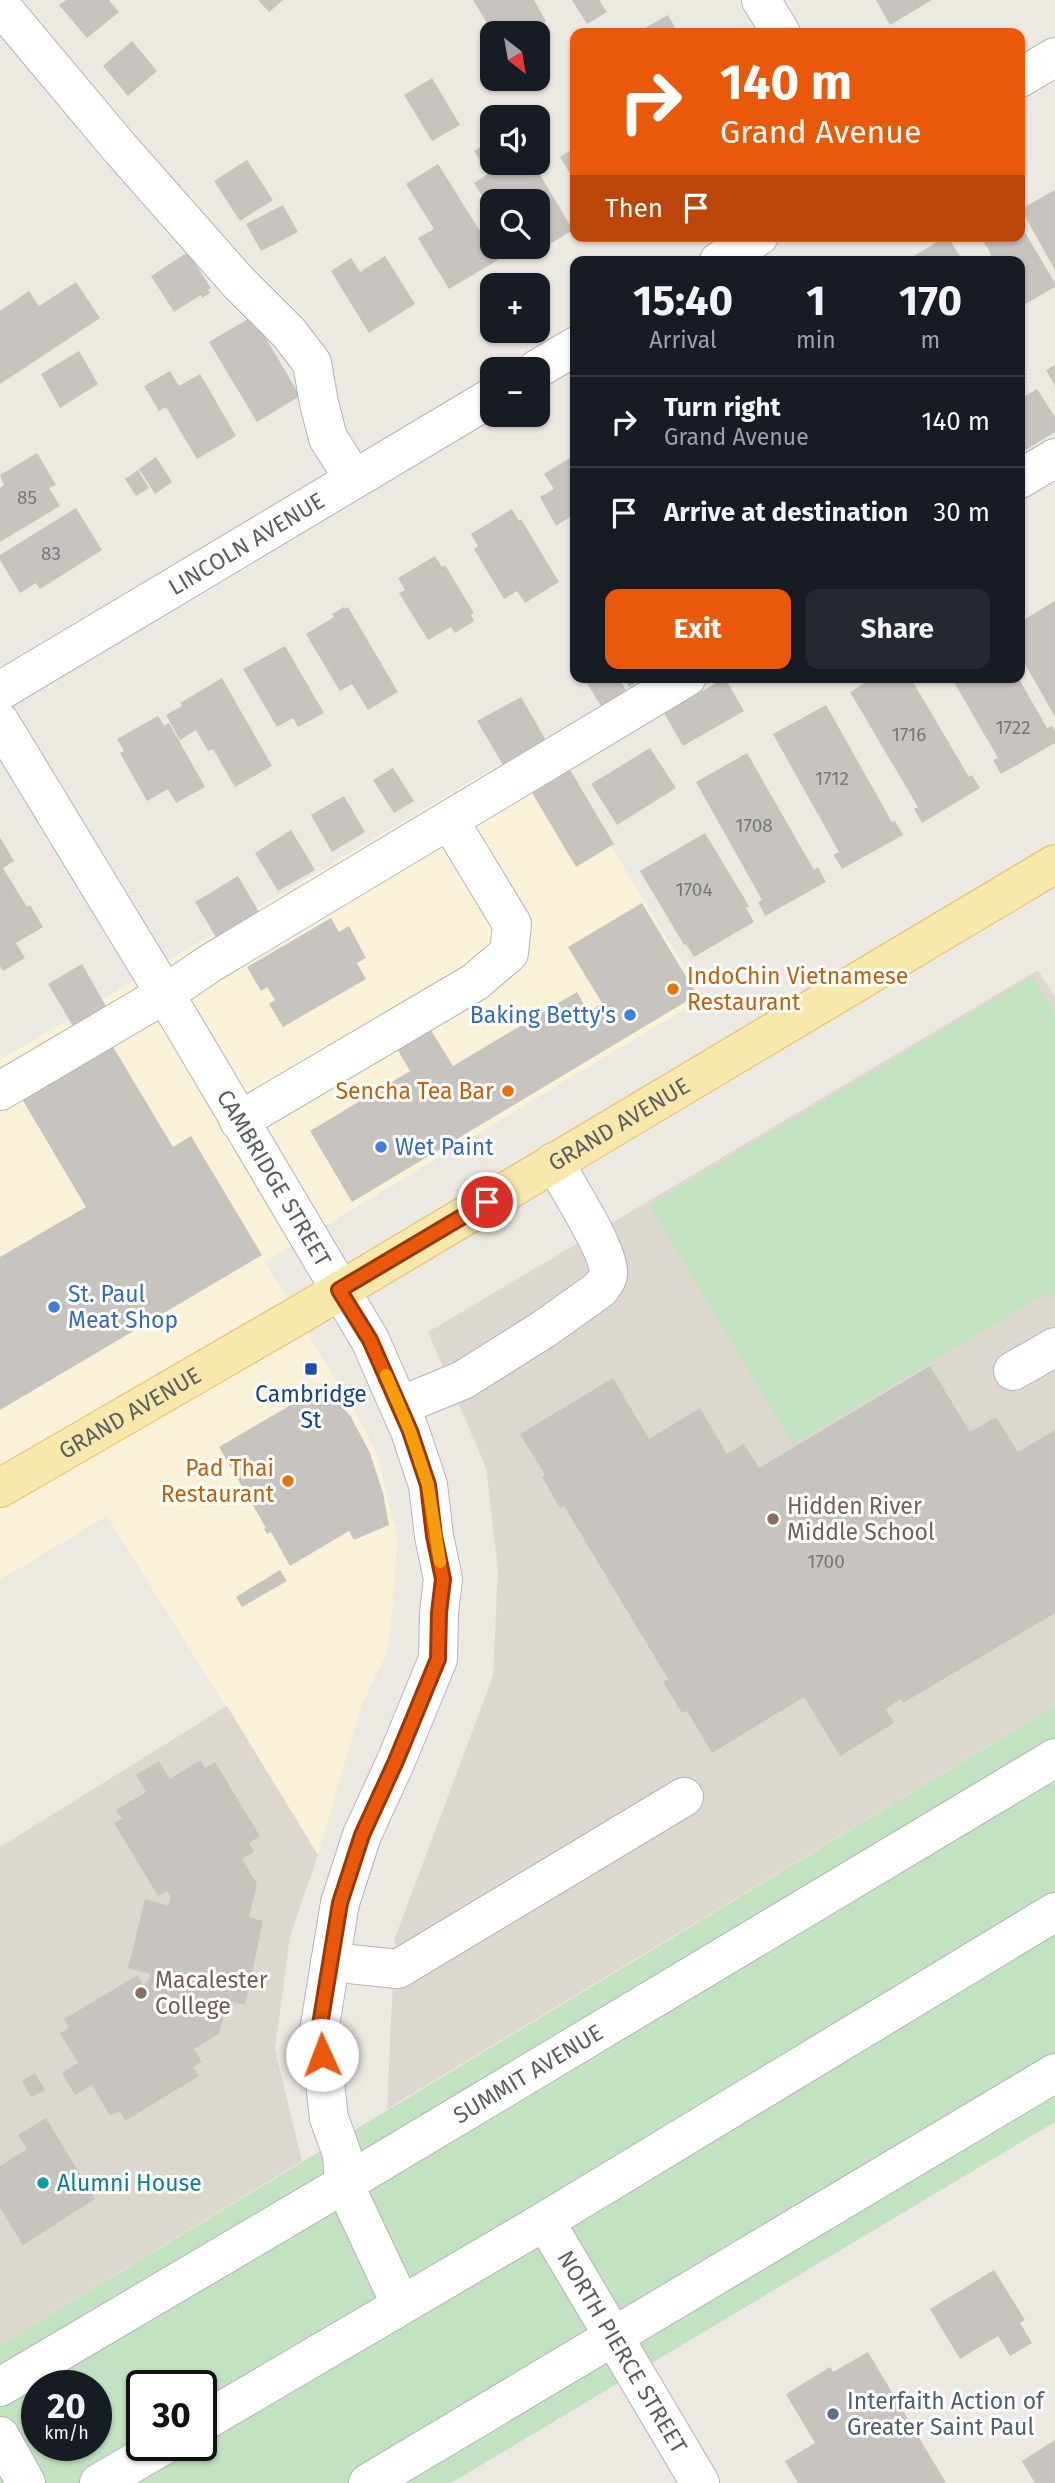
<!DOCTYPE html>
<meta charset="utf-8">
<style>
:root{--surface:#171b24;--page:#242831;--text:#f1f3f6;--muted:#9ea1a6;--line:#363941;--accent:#ea580c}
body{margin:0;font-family:"Fira Sans",sans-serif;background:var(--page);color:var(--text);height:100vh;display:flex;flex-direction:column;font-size:26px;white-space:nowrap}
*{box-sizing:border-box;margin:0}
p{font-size:23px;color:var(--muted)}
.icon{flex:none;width:38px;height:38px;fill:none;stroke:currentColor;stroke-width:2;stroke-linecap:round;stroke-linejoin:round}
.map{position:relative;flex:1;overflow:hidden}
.details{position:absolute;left:570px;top:256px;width:455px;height:427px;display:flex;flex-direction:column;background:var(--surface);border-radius:14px;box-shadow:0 2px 5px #0004}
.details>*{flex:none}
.hud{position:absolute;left:570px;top:28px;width:455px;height:214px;border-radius:14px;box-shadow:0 2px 5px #0004;background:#ea580c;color:#fff;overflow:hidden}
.needle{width:46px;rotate:149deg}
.tools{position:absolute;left:480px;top:21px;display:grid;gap:14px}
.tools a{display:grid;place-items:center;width:70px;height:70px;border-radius:14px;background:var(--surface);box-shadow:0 2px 5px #0004;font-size:35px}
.speed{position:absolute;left:21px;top:2370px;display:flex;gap:14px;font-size:35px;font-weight:700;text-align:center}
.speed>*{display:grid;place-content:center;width:91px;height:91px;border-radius:50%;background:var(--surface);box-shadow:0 2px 5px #0004;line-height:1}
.speed small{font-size:18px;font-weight:400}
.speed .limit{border:4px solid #111;border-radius:10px;background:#fff;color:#111}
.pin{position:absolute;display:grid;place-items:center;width:60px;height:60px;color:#fff;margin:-30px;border:4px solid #fff;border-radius:50%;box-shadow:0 2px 7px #0007}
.me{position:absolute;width:77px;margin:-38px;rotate:358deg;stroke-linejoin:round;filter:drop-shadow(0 0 5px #0008)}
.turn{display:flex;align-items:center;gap:24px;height:147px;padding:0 35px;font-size:32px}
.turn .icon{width:91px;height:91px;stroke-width:2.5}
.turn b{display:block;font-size:49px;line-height:60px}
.then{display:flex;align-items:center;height:66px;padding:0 35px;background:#0003;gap:14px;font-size:26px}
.eta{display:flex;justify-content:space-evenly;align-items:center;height:119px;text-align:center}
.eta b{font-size:42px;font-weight:700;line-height:49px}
.button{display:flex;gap:14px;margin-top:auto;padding:14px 35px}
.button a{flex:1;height:80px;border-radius:14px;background:var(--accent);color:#fff;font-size:28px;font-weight:700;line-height:80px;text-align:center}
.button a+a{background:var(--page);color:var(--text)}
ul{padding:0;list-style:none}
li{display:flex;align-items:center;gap:21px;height:91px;padding:0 35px;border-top:2px solid var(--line)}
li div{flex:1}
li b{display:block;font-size:26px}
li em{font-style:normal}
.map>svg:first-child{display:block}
.commercial{fill:#faf1d9}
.education{fill:#dcd8d0}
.green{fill:#c2e2c1;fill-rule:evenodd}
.building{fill:#c7c4c0}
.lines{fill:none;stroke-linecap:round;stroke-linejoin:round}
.minor-casing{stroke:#b3b5b8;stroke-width:40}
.major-casing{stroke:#e4bb63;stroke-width:40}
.minor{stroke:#fff;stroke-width:38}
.major{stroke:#f7e8ac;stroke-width:38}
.route-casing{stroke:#983908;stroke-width:18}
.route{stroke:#ea580c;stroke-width:12}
.slow{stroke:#f59e0b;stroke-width:12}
.food-dot{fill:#e8710a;stroke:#fff;stroke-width:2.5}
.shop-dot{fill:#3f7fe0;stroke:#fff;stroke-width:2.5}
.transit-dot{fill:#1a4fb4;stroke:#fff;stroke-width:2.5}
.education-dot{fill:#8d6e63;stroke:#fff;stroke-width:2.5}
.culture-dot{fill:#0f9aa8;stroke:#fff;stroke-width:2.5}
.service-dot{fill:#5c6f8a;stroke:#fff;stroke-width:2.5}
.labels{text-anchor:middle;stroke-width:6;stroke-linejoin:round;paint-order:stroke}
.number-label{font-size:19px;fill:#76787a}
.street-label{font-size:23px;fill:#5b5e62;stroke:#fff}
.food-label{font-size:23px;fill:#c56008;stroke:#fff;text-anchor:end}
.shop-label{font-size:23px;fill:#366cbe;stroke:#fff;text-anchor:start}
.transit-label{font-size:23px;fill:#164399;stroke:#fff}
.education-label{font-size:23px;fill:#785e54;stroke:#fff;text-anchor:start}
.culture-label{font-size:23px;fill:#0d838f;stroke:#fff;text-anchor:start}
.service-label{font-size:23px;fill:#4e5e75;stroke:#fff;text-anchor:start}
</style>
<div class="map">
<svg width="1055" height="2483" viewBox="0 0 1055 2483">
<rect width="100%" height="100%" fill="#ece9e2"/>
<polygon class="commercial" points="545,737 703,998 265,1262 361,1423 377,1454 397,1537 393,1608 387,1653 362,1704 318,1855 107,1516 0,1580 0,1060"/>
<g class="education">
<polygon points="1038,970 1055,997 1055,1706 387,2109 395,1938 493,1676 498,1569 486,1468 428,1332"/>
<polygon points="227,1706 318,1855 290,1936 275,2050 302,2161 0,2345 0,1847"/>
</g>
<g class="green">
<polygon points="1032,976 1055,1014 1055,1295 1044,1295 793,1444 649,1205"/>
<path d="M1055,1706V2122L451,2483H0V2345ZM37,2385H96V2445H37ZM142,2385H201V2445H142Z"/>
</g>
<g class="building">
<polygon points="66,0 109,0 119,12 87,38 59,5"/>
<polygon points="258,0 283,0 269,12"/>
<polygon points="473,0 534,0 546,21 526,33 493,33"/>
<polygon points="572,0 599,0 607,12 587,24"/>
<polygon points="876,0 932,0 890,25"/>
<polygon points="668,15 678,33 636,33"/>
<polygon points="132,41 157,71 128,96 103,66"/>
<polygon points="432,78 460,125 432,141 404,95"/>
<polygon points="492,140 492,163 533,163 573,230 530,256 524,247 537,247 537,201 492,201 488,206 474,183 488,174 474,151"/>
<polygon points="576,147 576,183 560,157"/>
<polygon points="247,160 273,200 240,221 214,181"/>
<polygon points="438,164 498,260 449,289 418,238 434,229 406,184"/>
<polygon points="1055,190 1055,270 1021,209"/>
<polygon points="283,205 298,232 261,251 246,224"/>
<polygon points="1020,224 1055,283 1055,287 1020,307 1020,261 989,261 991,254 980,236 1020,236"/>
<polygon points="947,236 963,261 910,261 909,259"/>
<polygon points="188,252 211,288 208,290 210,293 202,298 201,295 174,312 151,276"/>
<polygon points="385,256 415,304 369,333 331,271 351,258 360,272"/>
<polygon points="76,282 100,318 0,384 0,311 29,291 39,306"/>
<polygon points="253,316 300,396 257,422 209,342"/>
<polygon points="79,351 98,384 60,408 41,374"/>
<polygon points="1055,365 1055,386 1046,370"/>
<polygon points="170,371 179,386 200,374 236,436 197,459 166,407 159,411 144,386"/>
<polygon points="1037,389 1055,417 1055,432 1024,451 1020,445 1020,399"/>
<polygon points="37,453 56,485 49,488 60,506 0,542 0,488 4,485 0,475"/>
<polygon points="576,454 576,526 570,517 556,526 540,497 554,489 544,474"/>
<polygon points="156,457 172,482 155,494 139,469"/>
<polygon points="138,470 149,488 136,496 125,479"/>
<polygon points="76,508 102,550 40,589 36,583 20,593 0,560 0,555"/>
<polygon points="512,509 519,521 521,519 559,582 525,603 517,591 504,599 474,549 478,546 471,534"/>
<polygon points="435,556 442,567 445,565 474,613 471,615 474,621 455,633 451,627 428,640 399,593 405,590 398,578"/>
<polygon points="1055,601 1055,717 1020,655 1020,622"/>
<polygon points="344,607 345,609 348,607 398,692 368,710 352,684 340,691 306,634 334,617 332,614"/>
<polygon points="285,646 324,713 298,727 293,718 277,727 243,669"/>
<polygon points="583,677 618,677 628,694 603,709"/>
<polygon points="624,677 645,677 629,687"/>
<polygon points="874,677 910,677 969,777 972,775 980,788 922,823 914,809 918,807 850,692"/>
<polygon points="951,677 1018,677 1047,728 1052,726 1055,731 1055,743 1001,774 993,760 998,758"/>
<polygon points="222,678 272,766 235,787 213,749 208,751 196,730 180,740 166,715 182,706 180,703"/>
<polygon points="725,678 744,711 683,746 664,713"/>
<polygon points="521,697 546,740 503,765 477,721"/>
<polygon points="826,705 892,822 895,821 903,835 842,869 834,855 839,852 773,734"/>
<polygon points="158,716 164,726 169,723 205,787 176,803 168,789 147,801 120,753 124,751 117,739"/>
<polygon points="650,748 676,788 617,825 591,784"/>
<polygon points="747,753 814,870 818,867 826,882 765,916 758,902 762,900 696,782"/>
<polygon points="393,768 414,801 394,813 373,780"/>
<polygon points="569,768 614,844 576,867 531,791"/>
<polygon points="344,796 365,832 332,852 311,815"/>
<polygon points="291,830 315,870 278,891 255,853"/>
<polygon points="705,833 749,906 746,908 754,922 694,957 686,944 684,945 640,871"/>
<polygon points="0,837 14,861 3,868 27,907 30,905 43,927 16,943 25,958 3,971 0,966"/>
<polygon points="238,876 260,914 217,939 195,902"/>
<polygon points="642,903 697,995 352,1202 310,1131 410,1071 393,1042 426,1022 453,1066 577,992 588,1012 602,1003 568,947"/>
<polygon points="331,918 339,932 349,926 366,958 357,963 366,979 283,1027 269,1004 275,1000 267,987 261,991 247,967"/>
<polygon points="82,964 107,1008 74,1028 48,984"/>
<polygon points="109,1040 173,1147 191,1136 262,1255 0,1410 0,1257 86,1207 19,1094"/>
<polygon points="930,1366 970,1432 996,1417 1018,1452 1055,1430 1055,1613 903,1703 901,1699 885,1709 894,1723 840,1756 804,1697 712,1753 687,1711 682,1713 663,1682 668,1679 564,1506 560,1508 542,1477 545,1475 520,1434 613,1378 649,1439 700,1408 727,1454 744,1444 759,1468"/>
<polygon points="325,1385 351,1417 370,1453 383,1493 389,1525 354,1540 349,1531 290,1566 271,1532 267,1534 264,1529 266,1528 219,1447"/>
<polygon points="280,1570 287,1581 242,1607 236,1597"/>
<polygon points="200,1760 205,1768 215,1762 260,1836 249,1843 254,1852 242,1859 257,1884 249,1917 263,1921 245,2005 228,2001 219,2034 194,2049 202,2062 193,2067 199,2076 125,2121 119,2111 110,2116 92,2085 75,2095 62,2073 78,2063 60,2033 69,2028 64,2019 138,1975 143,1985 148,1982 151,1974 128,1968 145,1899 168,1906 171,1898 167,1891 158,1896 114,1823 122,1819 116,1810 146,1792 136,1775 159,1761 170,1779"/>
<polygon points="35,2073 45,2090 31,2097 22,2081"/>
<polygon points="46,2118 95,2199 23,2245 0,2208 0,2166 27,2149 18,2135"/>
<polygon points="994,2270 1025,2320 1020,2323 1032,2343 1010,2356 998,2336 960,2359 930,2309"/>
<polygon points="868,2352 946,2483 798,2483 785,2461 815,2443 786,2394 830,2367 833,2372"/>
<polygon points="1055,2440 1055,2483 1035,2483 1022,2461"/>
</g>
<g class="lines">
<g class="minor-casing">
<g id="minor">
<polyline points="761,0 781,33"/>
<polyline points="0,5 119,147 238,282 289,333 312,363 319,403 328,438 354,479"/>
<polyline points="1020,78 1055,57"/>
<polyline points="719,261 759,236"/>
<polyline points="537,369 576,346"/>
<polyline points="1020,479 1055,458"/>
<path id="s1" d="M0,691L492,397"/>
<path id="s2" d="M0,722L165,994L370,1340L410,1431L428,1485L434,1536L443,1579L439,1613L438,1659L396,1761L362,1835L340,1903L319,2031L329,2118L342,2154L344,2184L401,2305"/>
<polyline points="0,1091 165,994 209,964 687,677"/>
<polyline points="239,1121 475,982 509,953 512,924 449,820"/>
<polyline points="1013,1371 1055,1347"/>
<path d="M400,1406L463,1380L544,1329L600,1289C603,1285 607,1281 608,1275C612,1255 566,1184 554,1162"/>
<polyline points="330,1962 398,1969 684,1797"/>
<path id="s3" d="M545,2221L700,2483"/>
<path id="s4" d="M0,2387L344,2184L1055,1758"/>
<polyline points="201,2423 545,2221 1055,1912"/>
<polyline points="0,2436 26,2483"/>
<polyline points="99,2483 164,2445"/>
<polyline points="368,2483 1055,2073"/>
</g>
</g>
<g class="major-casing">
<g id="major">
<path id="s5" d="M0,1488L309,1309L1055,864"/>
</g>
</g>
<use href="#minor" class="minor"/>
<use href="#major" class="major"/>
</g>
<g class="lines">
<g class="route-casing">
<polyline id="route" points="322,2055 319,2031 340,1903 362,1835 396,1761 438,1659 439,1613 443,1579 434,1536 428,1485 410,1431 370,1340 339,1290 487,1202"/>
</g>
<use href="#route" class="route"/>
<polyline class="slow" points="386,1375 410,1431 428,1485 440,1562"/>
</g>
<g class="food-dot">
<circle cx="673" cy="989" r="7"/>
<circle cx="508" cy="1091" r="7"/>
<circle cx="288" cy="1481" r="7"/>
</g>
<g class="shop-dot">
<circle cx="630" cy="1015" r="7"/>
<circle cx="381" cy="1147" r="7"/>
<circle cx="54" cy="1307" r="7"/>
</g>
<rect class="transit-dot" x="304" y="1362" width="14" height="14" rx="3.5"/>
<g class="education-dot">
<circle cx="773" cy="1519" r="7"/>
<circle cx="141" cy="1993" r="7"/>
</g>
<circle class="culture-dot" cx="43" cy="2183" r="7"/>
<circle class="service-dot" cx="833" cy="2414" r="7"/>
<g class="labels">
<g class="number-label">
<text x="27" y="504">85</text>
<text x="51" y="560">83</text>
<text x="1013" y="734">1722</text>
<text x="909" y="741">1716</text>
<text x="832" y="785">1712</text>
<text x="754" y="832">1708</text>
<text x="694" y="896">1704</text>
<text x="826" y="1568">1700</text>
</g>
<g class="street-label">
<text dy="8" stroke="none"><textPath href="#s1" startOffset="287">LINCOLN AVENUE</textPath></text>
<text dy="8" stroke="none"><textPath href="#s5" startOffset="718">GRAND AVENUE</textPath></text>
<text dy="8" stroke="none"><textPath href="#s2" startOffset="532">CAMBRIDGE STREET</textPath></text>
<text dy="8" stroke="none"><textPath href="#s5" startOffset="150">GRAND AVENUE</textPath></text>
<text dy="8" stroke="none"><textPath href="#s4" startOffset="614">SUMMIT AVENUE</textPath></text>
<text dy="8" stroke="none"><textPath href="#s3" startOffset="152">NORTH PIERCE STREET</textPath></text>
</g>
<g class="food-label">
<text x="687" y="984" text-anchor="start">IndoChin Vietnamese<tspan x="687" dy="26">Restaurant</tspan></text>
<text x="494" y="1099">Sencha Tea Bar</text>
<text x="274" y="1476">Pad Thai<tspan x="274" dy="26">Restaurant</tspan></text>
</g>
<g class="shop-label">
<text x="616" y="1023" text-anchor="end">Baking Betty's</text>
<text x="395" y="1155">Wet Paint</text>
<text x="68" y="1302">St. Paul<tspan x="68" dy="26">Meat Shop</tspan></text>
</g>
<g class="transit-label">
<text x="311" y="1402">Cambridge<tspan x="311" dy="26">St</tspan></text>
</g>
<g class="education-label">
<text x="787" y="1514">Hidden River<tspan x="787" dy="26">Middle School</tspan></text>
<text x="155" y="1988">Macalester<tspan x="155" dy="26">College</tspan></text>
</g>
<g class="culture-label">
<text x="57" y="2191">Alumni House</text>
</g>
<g class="service-label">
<text x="847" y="2409">Interfaith Action of<tspan x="847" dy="26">Greater Saint Paul</tspan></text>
</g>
</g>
</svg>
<div class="tools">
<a><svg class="needle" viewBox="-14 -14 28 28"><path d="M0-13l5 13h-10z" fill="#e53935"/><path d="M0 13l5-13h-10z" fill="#9ea1a6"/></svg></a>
<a><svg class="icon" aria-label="sound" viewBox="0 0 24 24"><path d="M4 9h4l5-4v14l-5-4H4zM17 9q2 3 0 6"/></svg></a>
<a><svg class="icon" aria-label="search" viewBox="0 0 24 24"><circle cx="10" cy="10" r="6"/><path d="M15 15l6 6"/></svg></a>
<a>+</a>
<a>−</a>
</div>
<div class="speed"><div>20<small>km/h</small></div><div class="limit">30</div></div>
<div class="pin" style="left:487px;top:1202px;background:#d93025"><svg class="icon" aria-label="arrive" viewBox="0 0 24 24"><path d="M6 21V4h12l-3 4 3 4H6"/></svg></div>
<svg class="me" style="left:322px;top:2055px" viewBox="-20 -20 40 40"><circle r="19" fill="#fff"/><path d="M0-13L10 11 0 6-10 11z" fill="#ea580c"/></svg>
<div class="hud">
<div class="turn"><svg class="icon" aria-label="right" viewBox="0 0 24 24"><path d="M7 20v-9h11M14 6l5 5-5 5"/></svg><div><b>140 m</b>Grand Avenue</div></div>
<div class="then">Then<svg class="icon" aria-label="arrive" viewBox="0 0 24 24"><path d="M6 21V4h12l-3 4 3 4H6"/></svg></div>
</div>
<section class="details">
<div class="eta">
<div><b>15:40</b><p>Arrival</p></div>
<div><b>1</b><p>min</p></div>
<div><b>170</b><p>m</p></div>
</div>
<ul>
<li><svg class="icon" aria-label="right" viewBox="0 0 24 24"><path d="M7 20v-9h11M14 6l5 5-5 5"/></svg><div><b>Turn right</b><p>Grand Avenue</p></div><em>140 m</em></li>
<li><svg class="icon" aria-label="arrive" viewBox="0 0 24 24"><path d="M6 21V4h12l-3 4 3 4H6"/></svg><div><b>Arrive at destination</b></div><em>30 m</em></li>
</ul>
<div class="button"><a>Exit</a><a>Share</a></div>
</section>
</div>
